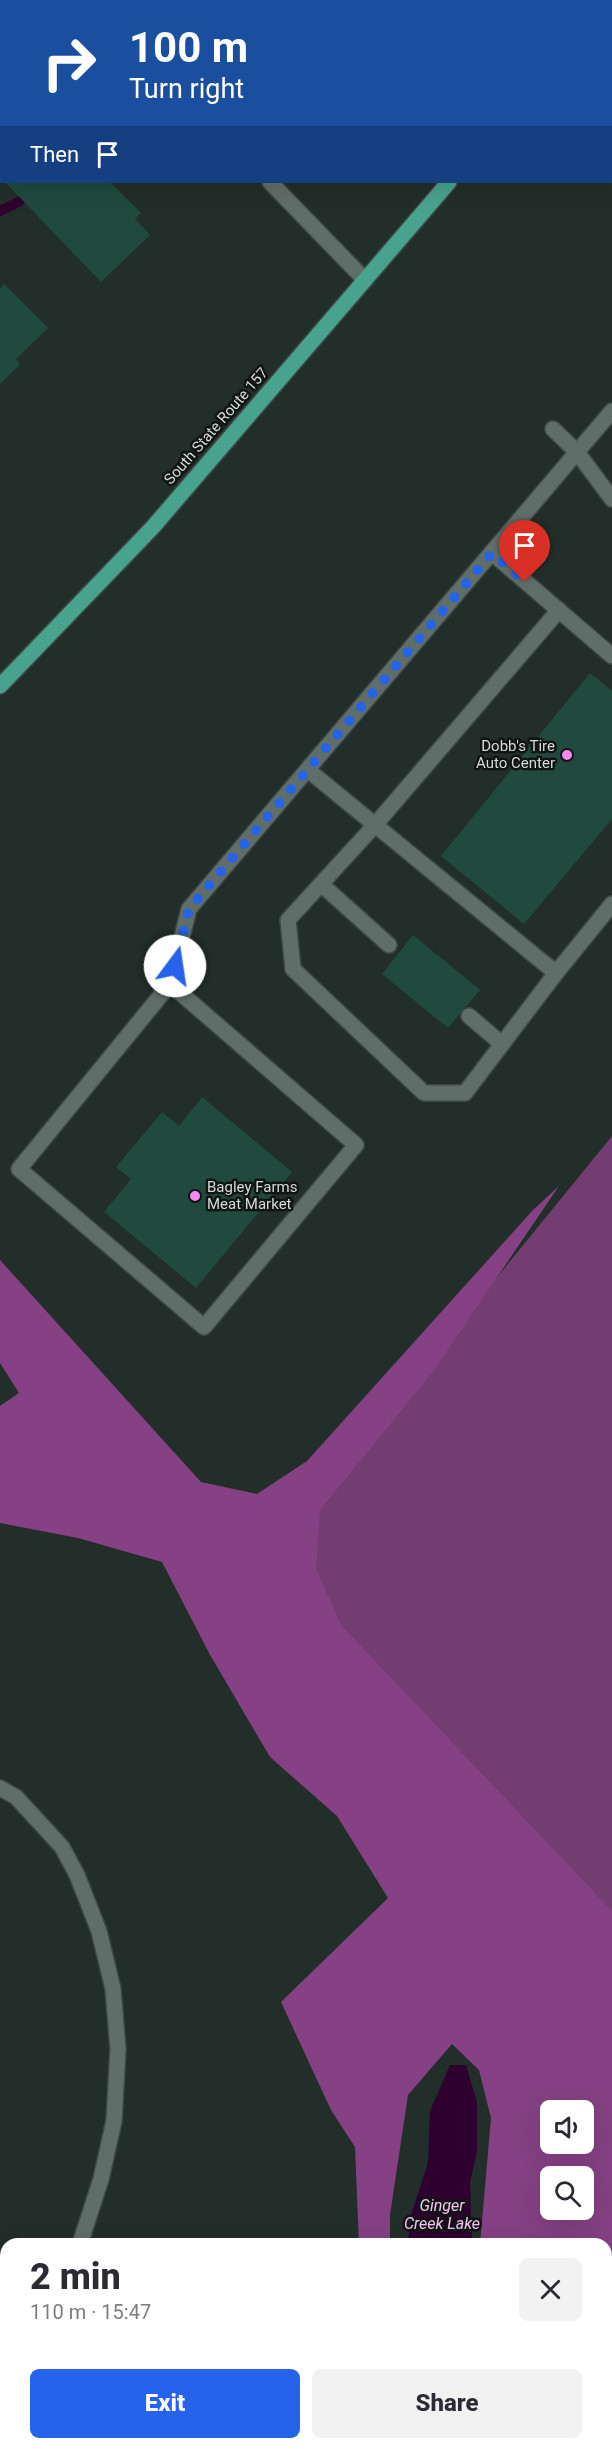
<!DOCTYPE html>
<meta charset="utf-8">
<style>
:root{--surface:#fff;--page:#f2f2f3;--text:#2b2b33;--muted:#7c7c81;--accent:#2563eb}
body{margin:0;font-family:Roboto,sans-serif;background:var(--page);color:var(--text);height:100vh;display:flex;flex-direction:column;font-size:22px;white-space:nowrap}
*{box-sizing:border-box;margin:0}
p{font-size:20px;color:var(--muted)}
.icon{flex:none;width:33px;height:33px;fill:none;stroke:currentColor;stroke-width:2;stroke-linecap:round;stroke-linejoin:round}
.map{position:relative;flex:1;overflow:hidden}
.details{position:absolute;left:0px;top:2238px;width:612px;height:212px;display:flex;flex-direction:column;background:var(--surface);border-radius:18px 18px 0 0;box-shadow:0 6px 24px #0002}
.details>*{flex:none}
.top-card{position:absolute;left:0px;top:0px;width:612px;height:183px;box-shadow:0 6px 24px #0002;background:#1a4fa0;color:#fff;overflow:hidden}
.tools{position:absolute;left:540px;top:2100px;display:grid;gap:12px}
.tools a{display:grid;place-items:center;width:54px;height:54px;border-radius:9px;background:var(--surface);box-shadow:0 6px 24px #0002;font-size:30px}
.pin{position:absolute;display:grid;place-items:center;width:51px;height:51px;color:#fff;margin:-62px -26px;border-radius:50% 50% 50% 0;rotate:-45deg;box-shadow:0 0 6px #0007}
.pin .icon{rotate:45deg}
.me{position:absolute;width:66px;margin:-33px;rotate:14deg;stroke-linejoin:round;filter:drop-shadow(0 0 4px #0008)}
.turn{display:flex;align-items:center;gap:21px;height:126px;padding:0 30px;font-size:27px}
.turn .icon{width:78px;height:78px;stroke-width:2.5}
.turn b{display:block;font-size:42px;line-height:51px}
.then{display:flex;align-items:center;height:57px;padding:0 30px;background:#0003;gap:12px;font-size:22px}
.round{display:grid;place-items:center;flex:none;width:63px;height:63px;border-radius:9px;background:var(--page)}
.headline{display:flex;align-items:center;justify-content:space-between;height:102px;padding:0 30px}
h1{font-size:36px;font-weight:800;line-height:45px}
.primary-button{display:flex;gap:12px;margin-top:auto;padding:12px 30px}
.primary-button a{flex:1;height:69px;border-radius:9px;background:var(--accent);color:#fff;font-size:24px;font-weight:800;line-height:69px;text-align:center}
.primary-button a+a{background:var(--page);color:var(--text)}
.map>svg:first-child{display:block}
.green{fill:#733d71}
.forest{fill:#854183;fill-rule:evenodd}
.water{fill:#2e002f}
.lines{fill:none;stroke-linecap:round;stroke-linejoin:round}
.stream{stroke:#2e002f;stroke-width:10}
.building{fill:#204a3e}
.lane-casing{stroke:#3f4946;stroke-width:18}
.street-casing{stroke:#3f4946;stroke-width:18}
.primary-casing{stroke:#3f4946;stroke-width:18}
.lane{stroke:#606e69;stroke-width:15}
.street{stroke:#606e69;stroke-width:15}
.primary{stroke:#48a38d;stroke-width:15}
.route{stroke:#2563eb;stroke-width:10;stroke-dasharray:0 18}
.poi-dot{fill:#f489f1;stroke:#101513;stroke-width:2}
.labels{text-anchor:middle;stroke-width:5;stroke-linejoin:round;paint-order:stroke}
.street-label{font-size:15px;fill:#d4dbd9;stroke:#101513}
.poi-label{font-size:15px;fill:#d4dbd9;stroke:#101513;text-anchor:end}
.water-label{font-size:16px;font-style:italic;fill:#f9c1f6;stroke:#101513}
</style>
<div class="map">
<svg width="612" height="2449" viewBox="0 0 612 2449">
<rect width="100%" height="100%" fill="#222e2a"/>
<polygon class="green" points="612,1136 612,1924 267,1560"/>
<g class="forest">
<path d="M559,1186L432,1373L320,1510L316,1569L341,1625L612,1911V2357L606,2353V2244H480L491,2118L479,2070L452,2044L408,2095L390,2215V2244H359L355,2147L331,2110L281,2002L388,1898L337,1816L270,1757L209,1653L162,1562L78,1538L0,1523V1406L19,1393L0,1363V1260L201,1482L257,1494L307,1461L533,1210ZM550,2110H584V2144H550ZM550,2176H584V2210H550Z"/>
<polygon points="478,2444 545,2444 548,2449 478,2449"/>
</g>
<g class="water">
<polygon points="450,2065 466,2065 477,2102 477,2151 470,2182 472,2244 408,2244 411,2215 428,2163 430,2111"/>
<polygon points="387,2444 452,2444 454,2449 381,2449"/>
</g>
<g class="lines">
<polyline class="stream" points="0,211 20,201"/>
</g>
<g class="building">
<polygon points="5,182 110,182 141,213 135,219 150,235 101,282"/>
<polygon points="4,284 48,328 16,359 20,364 0,384 0,289"/>
<polygon points="590,673 612,691 612,819 524,924 441,856"/>
<polygon points="413,935 480,990 448,1028 382,974"/>
<polygon points="202,1097 292,1172 196,1288 104,1212 131,1179 116,1167 162,1112 179,1126"/>
</g>
<g class="lines">
<g class="lane-casing">
<g id="lane">
<polyline points="584,0 586,2"/>
<polyline points="553,429 577,452 612,411"/>
<polyline points="492,553 612,656"/>
<polyline points="308,770 556,973 612,904"/>
<polyline points="321,884 389,945"/>
<polyline points="556,973 465,1093 424,1093 293,969 288,920 375,825 559,610"/>
<polyline points="170,984 356,1145 204,1327 19,1169 170,984 189,909 577,452 612,499"/>
<polyline points="469,1016 502,1044"/>
</g>
</g>
<g class="street-casing">
<g id="street">
<polyline points="97,0 99,2"/>
<polyline points="270,182 365,280"/>
<polyline points="0,1788 16,1797 62,1847 77,1875 99,1931 113,1989 118,2049 114,2121 101,2179 80,2244"/>
<polyline points="0,2389 6,2382"/>
</g>
</g>
<g class="primary-casing">
<g id="primary">
<polyline points="602,2 603,0"/>
<polyline points="0,686 153,527 449,182"/>
</g>
</g>
<use href="#lane" class="lane"/>
<use href="#street" class="street"/>
<use href="#primary" class="primary"/>
</g>
<g class="lines">
<polyline class="route" points="175,966 189,909 492,553 525,582"/>
</g>
<g class="poi-dot">
<circle cx="567" cy="755" r="6"/>
<circle cx="195" cy="1196" r="6"/>
</g>
<g class="labels">
<g class="street-label">
<text transform="translate(216 426) rotate(-49)" y="5">South State Route 157</text>
</g>
<g class="poi-label">
<text x="555" y="751">Dobb's Tire<tspan x="555" dy="17">Auto Center</tspan></text>
<text x="207" y="1192" text-anchor="start">Bagley Farms<tspan x="207" dy="17">Meat Market</tspan></text>
</g>
<g class="water-label">
<text x="442" y="2211">Ginger<tspan x="442" dy="18">Creek Lake</tspan></text>
</g>
</g>
</svg>
<div class="tools">
<a><svg class="icon" aria-label="sound" viewBox="0 0 24 24"><path d="M4 9h4l5-4v14l-5-4H4zM17 9q2 3 0 6"/></svg></a>
<a><svg class="icon" aria-label="search" viewBox="0 0 24 24"><circle cx="10" cy="10" r="6"/><path d="M15 15l6 6"/></svg></a>
</div>
<div class="pin" style="left:525px;top:582px;background:#d93025"><svg class="icon" aria-label="arrive" viewBox="0 0 24 24"><path d="M6 21V4h12l-3 4 3 4H6"/></svg></div>
<svg class="me" style="left:175px;top:966px" viewBox="-20 -20 40 40"><circle r="19" fill="#fff"/><path d="M0-13L10 11 0 6-10 11z" fill="#2563eb"/></svg>
<div class="top-card">
<div class="turn"><svg class="icon" aria-label="right" viewBox="0 0 24 24"><path d="M7 20v-9h11M14 6l5 5-5 5"/></svg><div><b>100 m</b>Turn right</div></div>
<div class="then">Then<svg class="icon" aria-label="arrive" viewBox="0 0 24 24"><path d="M6 21V4h12l-3 4 3 4H6"/></svg></div>
</div>
<section class="details">
<div class="headline"><div><h1>2 min</h1><p>110 m · 15:47</p></div><a class="round"><svg class="icon" aria-label="close" viewBox="0 0 24 24"><path d="M6 6l12 12M18 6L6 18"/></svg></a></div>
<div class="primary-button"><a>Exit</a><a>Share</a></div>
</section>
</div>
